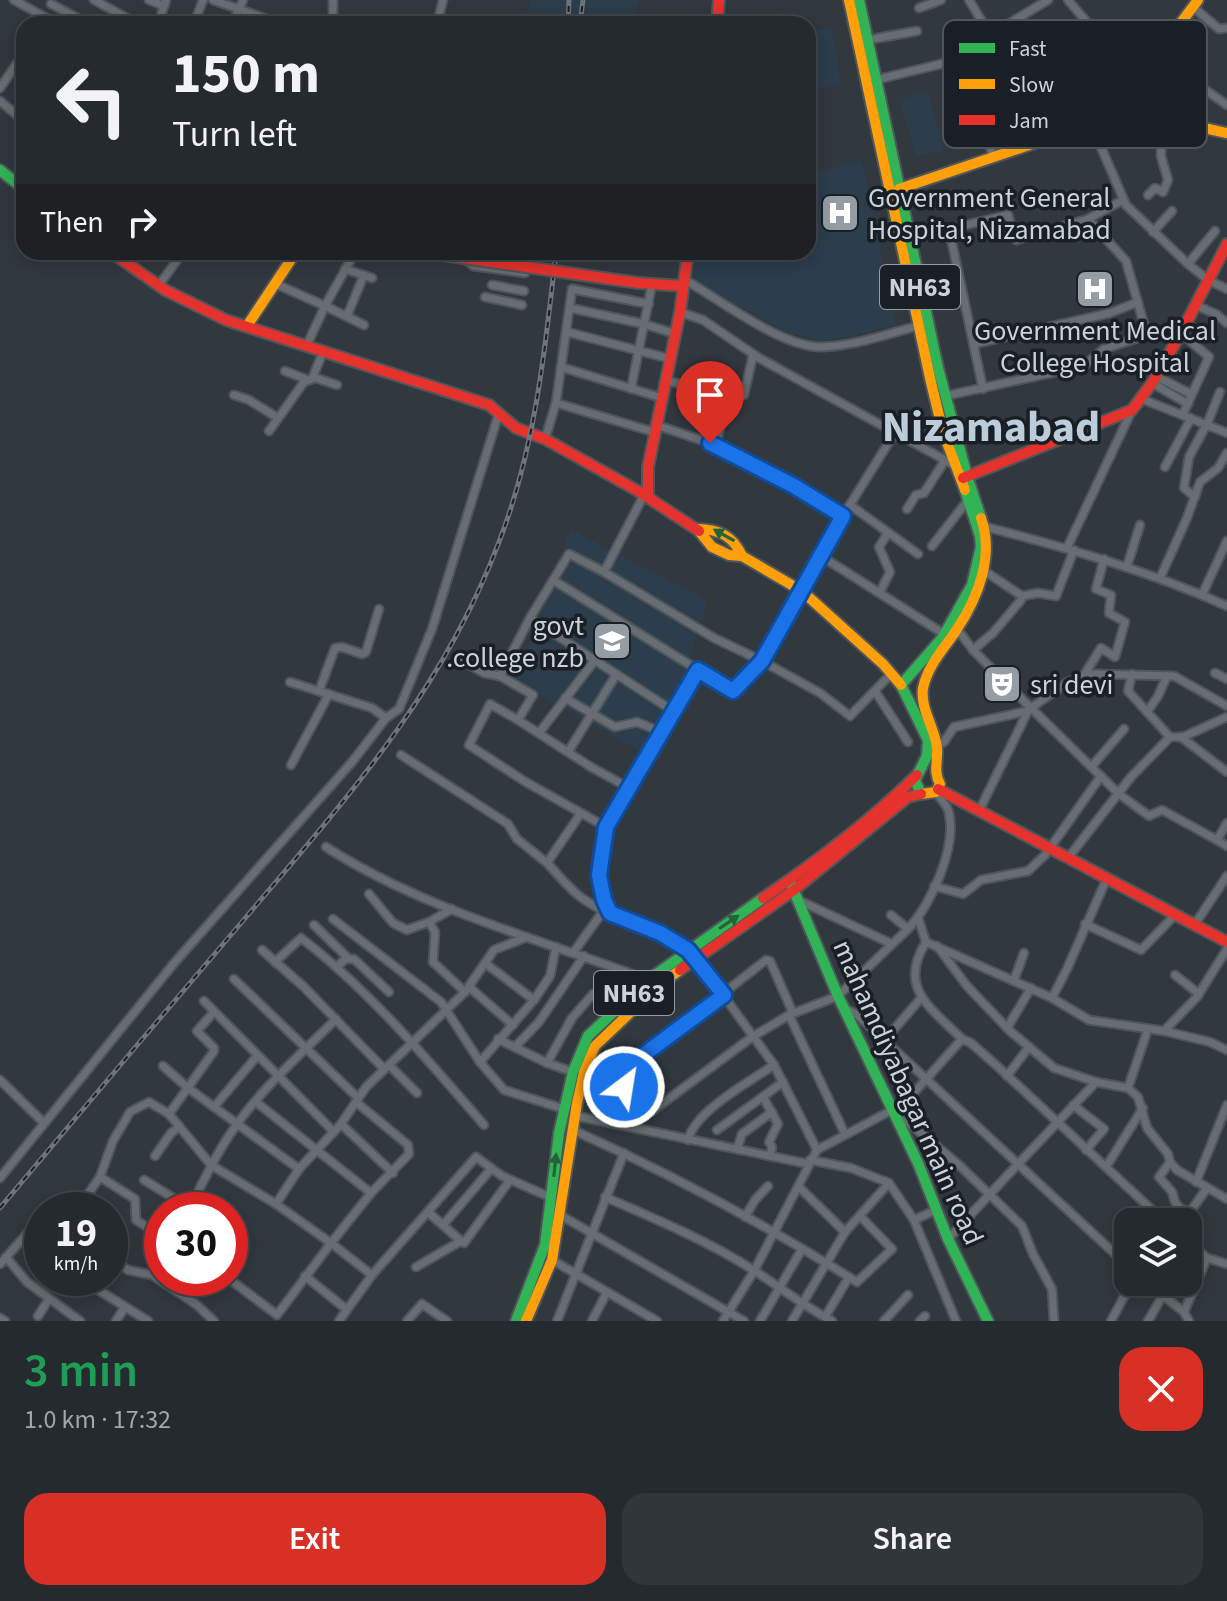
<!DOCTYPE html>
<meta charset="utf-8">
<style>
:root{--surface:#252a2e;--page:#31363a;--text:#f1f3f6;--muted:#a3a7aa;--line:#42464a;--accent:#d93025}
body{margin:0;font-family:"Source Sans 3",sans-serif;background:var(--page);color:var(--text);height:100vh;display:flex;flex-direction:column;font-size:30px;white-space:nowrap}
*{box-sizing:border-box;margin:0}
p{font-size:26px;color:var(--muted)}
.icon{flex:none;width:44px;height:44px;fill:none;stroke:currentColor;stroke-width:2;stroke-linecap:round;stroke-linejoin:round}
.map{position:relative;height:1321px;overflow:hidden}
.sheet{display:flex;flex-direction:column;background:var(--surface);flex:1}
.sheet>*{flex:none}
.hud{position:absolute;left:16px;top:16px;width:800px;height:244px;border-radius:24px;box-shadow:0 4px 20px #0003,0 0 0 2px var(--line);background:#252a2e;color:var(--text);overflow:hidden}
.controls{position:absolute;left:1114px;top:1208px;display:grid;gap:16px}
.controls a{display:grid;place-items:center;width:88px;height:88px;border-radius:16px;background:var(--surface);box-shadow:0 4px 20px #0003,0 0 0 2px var(--line);font-size:40px}
.speed{position:absolute;left:24px;top:1192px;display:flex;gap:16px;font-size:40px;font-weight:700;text-align:center}
.speed>*{display:grid;place-content:center;width:104px;height:104px;border-radius:50%;background:var(--surface);box-shadow:0 4px 20px #0003,0 0 0 2px var(--line);line-height:1}
.speed small{font-size:20px;font-weight:400}
.speed .limit{border:12px solid #d22;background:#fff;color:#111}
.pin{position:absolute;display:grid;place-items:center;width:68px;height:68px;color:#fff;margin:-82px -34px;border-radius:50% 50% 50% 0;rotate:-45deg;box-shadow:0 0 8px #0007}
.pin .icon{rotate:45deg}
.me{position:absolute;width:88px;margin:-44px;rotate:31deg;stroke-linejoin:round;filter:drop-shadow(0 0 6px #0008)}
.turn{display:flex;align-items:center;gap:28px;height:168px;padding:0 24px;font-size:36px}
.turn .icon{width:104px;height:104px;stroke-width:2.5}
.turn b{display:block;font-size:56px;line-height:68px}
.then{display:flex;align-items:center;height:76px;padding:0 24px;background:#0003;gap:16px;font-size:30px}
.round{display:grid;place-items:center;flex:none;width:84px;height:84px;border-radius:24px;background:var(--page)}
.overview{display:flex;align-items:center;justify-content:space-between;height:136px;padding:0 24px}
h1{font-size:48px;font-weight:600;line-height:60px;color:#1e9e55}
.button{display:flex;gap:16px;margin-top:auto;padding:16px 24px}
.button a{flex:1;height:92px;border-radius:24px;background:var(--accent);color:#fff;font-size:32px;font-weight:600;line-height:92px;text-align:center}
.button a+a{background:var(--page);color:var(--text)}
.map>svg:first-child{display:block}
.built{fill:#2c3d4c}
.lines{fill:none;stroke-linecap:round;stroke-linejoin:round}
.street-casing{stroke:#4f565b;stroke-width:11}
.fast-casing{stroke:#4f565b;stroke-width:14}
.slow-casing{stroke:#4f565b;stroke-width:14}
.jam-casing{stroke:#4f565b;stroke-width:14}
.street{stroke:#676d72;stroke-width:7}
.fast{stroke:#30b455;stroke-width:10}
.slow{stroke:#ff9f0a;stroke-width:10}
.jam{stroke:#e5322d;stroke-width:10}
.rail-casing{stroke:#6f747a;stroke-width:5}
.rail{stroke:#191f24;stroke-width:2;stroke-dasharray:6;stroke-linecap:butt}
.jam-bridge-casing{stroke:#4f565b;stroke-width:14;stroke-linecap:butt}
.jam-bridge{stroke:#e5322d;stroke-width:10}
.oneway{fill:#23623a}
.route-casing{stroke:#114b97;stroke-width:20}
.route{stroke:#1a73e8;stroke-width:14}
.labels{text-anchor:middle;stroke-width:7;stroke-linejoin:round;paint-order:stroke}
.shield{fill:#191f24;stroke:#959da3;stroke-width:2}
.shield-label{font-size:26px;font-weight:bold;fill:#cad3da}
.poi-label{font-size:28px;fill:#cad3da;stroke:#191f24;text-anchor:start}
.street-label{font-size:28px;fill:#cad3da;stroke:#191f24}
.town-label{font-size:44px;font-weight:bold;fill:#bbccdb;stroke:#191f24}
.key{fill:#191f24;stroke:#4e555b;stroke-width:2}
.key-label{font-size:22px;fill:#cad3da}
</style>
<div class="map">
<svg width="1227" height="1321" viewBox="0 0 1227 1321">
<rect width="100%" height="100%" fill="#31383e"/>
<g class="built">
<polygon points="529,0 640,0 629,24 526,24"/>
<polygon points="832,28 841,84 808,91 808,30"/>
<polygon points="928,91 944,151 915,156 900,99"/>
<polygon points="862,160 896,324 859,335 824,341 784,331 692,280 696,252 808,252 808,174"/>
<polygon points="570,529 708,600 673,711 646,754 515,682"/>
</g>
<g class="lines">
<g class="street-casing">
<g id="street">
<polyline points="14,0 57,24"/>
<polyline points="94,0 138,24"/>
<polyline points="149,0 164,6"/>
<polyline points="213,0 281,24"/>
<polyline points="1048,0 990,35 1051,138"/>
<polyline points="1068,0 1137,81"/>
<polyline points="51,4 89,24"/>
<polyline points="1193,7 1219,29 1227,28"/>
<polyline points="919,8 941,0"/>
<polyline points="158,24 166,0"/>
<polyline points="194,24 203,0"/>
<polyline points="232,24 243,0"/>
<polyline points="333,24 333,0"/>
<polyline points="437,24 443,0"/>
<polyline points="867,40 917,31"/>
<polyline points="964,52 993,157"/>
<polyline points="875,80 945,63 990,35 969,0"/>
<polyline points="0,88 24,53"/>
<polyline points="0,101 24,121"/>
<polyline points="1182,123 1204,89 1227,105"/>
<polyline points="1091,124 1126,205 1188,264 1208,280 1227,289"/>
<polyline points="985,127 1036,111"/>
<polyline points="1148,195 1155,188 1163,192 1168,180 1161,156 1162,120"/>
<polyline points="1088,219 1123,200"/>
<polyline points="949,229 983,389"/>
<polyline points="1153,232 1172,211"/>
<polyline points="909,233 949,229 1008,215 1016,240 1088,219 1126,261 1147,335 1104,349 1083,366 945,396"/>
<polyline points="355,252 325,306 364,325"/>
<polyline points="458,252 473,266 525,273"/>
<polyline points="1188,264 1215,231"/>
<polyline points="345,269 372,278"/>
<path d="M684,279C718,299 783,348 822,347C854,346 887,334 918,326"/>
<polyline points="276,284 325,306 306,347"/>
<polyline points="159,285 183,252"/>
<polyline points="492,285 524,291"/>
<polyline points="485,297 522,305"/>
<polyline points="1195,305 1216,314 1227,323"/>
<polyline points="570,308 644,324 676,334"/>
<polyline points="680,312 703,320 759,358 954,465"/>
<polyline points="347,316 364,275"/>
<polyline points="567,332 671,359"/>
<polyline points="1181,333 1209,357 1183,414"/>
<polyline points="974,344 1110,313 1138,302"/>
<polyline points="561,367 662,398"/>
<polyline points="285,371 308,380"/>
<polyline points="1155,376 1191,394"/>
<polyline points="313,377 337,385"/>
<polyline points="666,381 744,395 753,355"/>
<polyline points="1152,383 1188,404"/>
<polyline points="631,389 652,284"/>
<polyline points="234,395 249,400 278,418"/>
<polyline points="1142,399 1227,433"/>
<polyline points="556,403 654,432"/>
<polyline points="656,425 710,443 794,486 843,516"/>
<polyline points="269,431 304,382 312,379 323,352"/>
<polyline points="545,439 556,403 572,289 649,304"/>
<polyline points="716,446 727,392"/>
<polyline points="1165,467 1191,418"/>
<polyline points="644,495 604,572 569,554 530,618 673,711 698,670 733,691 762,661 820,693 850,716 891,674"/>
<polyline points="1195,497 1184,488 1189,457 1207,424 1220,392"/>
<polyline points="850,505 918,554"/>
<polyline points="907,509 916,495 924,493 944,462"/>
<path d="M986,527C1068,548 1149,571 1227,606"/>
<polyline points="932,546 968,500"/>
<polyline points="1067,548 1132,410"/>
<polyline points="821,556 944,634"/>
<polyline points="1127,566 1140,525"/>
<polyline points="604,572 714,638 762,661 843,516 894,434"/>
<polyline points="1160,578 1187,518 1200,482 1218,468 1227,453"/>
<polyline points="553,580 698,670"/>
<polyline points="880,592 890,572 879,547 888,533"/>
<polyline points="1202,595 1227,541"/>
<polyline points="1022,596 1038,593 1056,596 1074,550"/>
<polyline points="530,618 500,676 533,695 518,720 490,704 469,745 524,781 606,827 673,711"/>
<polyline points="973,650 993,633 1021,600 1022,596 983,570"/>
<polyline points="463,661 484,673 500,676"/>
<polyline points="1215,673 1227,679"/>
<polyline points="1132,674 1128,691 1170,737"/>
<polyline points="1084,675 1101,648 1115,657 1125,622 1109,613 1111,595 1096,589 1104,559"/>
<polyline points="290,682 372,708 386,718"/>
<polyline points="319,691 335,648 342,647 362,654 366,652 379,609"/>
<polyline points="875,691 908,742"/>
<polyline points="565,698 615,727 637,722 661,732"/>
<polyline points="1147,712 1158,696 1167,676"/>
<polyline points="518,720 591,767 629,788"/>
<polyline points="539,733 595,660"/>
<polyline points="1181,737 1227,772"/>
<polyline points="937,746 944,742 954,727 1028,711 1031,708 973,650 957,629"/>
<polyline points="568,752 616,675"/>
<polyline points="401,755 508,824 517,839 547,863"/>
<polyline points="291,765 329,694"/>
<polyline points="1092,766 1124,729"/>
<polyline points="979,811 1028,711"/>
<path d="M581,813L547,863C558,874 569,889 582,898C618,924 664,927 697,959L774,1065L817,1150"/>
<polyline points="1227,823 1217,840 1227,846"/>
<path d="M606,827C604,862 594,879 610,913"/>
<polyline points="1217,840 1162,810 1149,816 1119,794 1031,708 1068,682 1092,674 1174,676 1227,706"/>
<path d="M326,847C424,910 540,939 648,980"/>
<polyline points="1068,858 1131,777 1170,737 1183,737 1227,717"/>
<polyline points="934,886 963,894 981,880 1028,871 1045,855 1101,776"/>
<polyline points="369,894 393,923 407,930 429,922 452,909"/>
<polyline points="798,900 892,944"/>
<polyline points="891,915 908,929"/>
<polyline points="333,919 441,1002 480,1062"/>
<polyline points="429,922 435,932 433,962 465,992"/>
<polyline points="1085,924 1141,950 1174,916"/>
<polyline points="1195,924 1227,876"/>
<polyline points="314,925 348,958"/>
<polyline points="926,942 1052,998 1089,1020 1164,1031 1210,1042 1227,1050"/>
<polyline points="937,946 967,986 1010,1031 1054,1068 1096,1082 1128,1088 1138,1097 1147,1128 1168,1154 1170,1162 1177,1170 1227,1199"/>
<polyline points="556,947 550,976 534,1000 480,1062 504,1090 564,1109"/>
<polyline points="262,950 304,987 384,1069"/>
<polyline points="573,953 604,910"/>
<path d="M275,962L301,938C370,991 427,1059 484,1125"/>
<polyline points="485,963 534,1000"/>
<polyline points="338,966 345,959 354,959 389,992"/>
<polyline points="1175,975 1199,994"/>
<polyline points="234,979 358,1098"/>
<polyline points="1014,980 1024,953"/>
<polyline points="469,987 513,1025"/>
<polyline points="1052,998 1067,969 1107,878"/>
<polyline points="204,1001 333,1131"/>
<polyline points="845,1009 856,1014 1018,1164 948,1239"/>
<path d="M793,1013L770,961L766,960L630,1066L621,1106L628,1111L651,1112L752,1037L789,1015L838,996L908,929C931,904 957,848 949,813C948,806 940,799 936,792"/>
<polyline points="789,1015 845,1134"/>
<polyline points="1007,1028 1031,988"/>
<polyline points="1164,1031 1197,997 1227,949"/>
<polyline points="498,1039 547,1063"/>
<polyline points="962,1039 971,1043 996,1065 1165,1222"/>
<polyline points="884,1041 922,997"/>
<polyline points="515,1047 539,1022 584,956"/>
<polyline points="389,1065 417,1093"/>
<polyline points="163,1066 188,1088 299,1169"/>
<polyline points="573,1072 547,1063 572,1018 593,994"/>
<polyline points="1007,1076 1029,1047"/>
<polyline points="0,1080 44,1123"/>
<polyline points="1096,1082 1018,1164 1128,1266"/>
<polyline points="1128,1088 1148,1029"/>
<polyline points="763,1097 778,1124 769,1142 772,1147 770,1156"/>
<polyline points="256,1102 371,1193"/>
<polyline points="1073,1105 1104,1129 1086,1150"/>
<polyline points="214,1107 257,1056"/>
<polyline points="169,1114 214,1051 214,1048 197,1031 214,1012"/>
<path d="M894,1115L962,1039C931,1008 897,988 926,942L918,918"/>
<polyline points="576,1116 809,1164"/>
<polyline points="898,1119 909,1123 959,1165 1022,1226 1033,1254 1052,1289 1054,1321"/>
<polyline points="341,1124 393,1173"/>
<path d="M573,1130C671,1174 766,1225 857,1282L892,1249L860,1216"/>
<polyline points="717,1130 783,1082"/>
<path d="M688,1140C695,1111 749,1082 774,1065"/>
<polyline points="737,1149 742,1134 772,1112"/>
<polyline points="155,1156 171,1133 179,1127"/>
<polyline points="810,1160 851,1168 889,1183 914,1220 936,1210"/>
<polyline points="1170,1162 1159,1177 1172,1192 1175,1202 1181,1209 1171,1222"/>
<polyline points="1106,1167 1143,1108"/>
<polyline points="100,1177 113,1141 130,1112 149,1102 169,1114 211,1165 276,1204 299,1169 341,1124 366,1087 465,992 494,950 527,937"/>
<polyline points="0,1178 175,962 352,762 386,718 399,709 432,629 499,413"/>
<path d="M144,1180L190,1208C204,1180 217,1152 235,1127C263,1087 302,1053 336,1019"/>
<polyline points="1196,1182 1227,1105"/>
<polyline points="799,1187 845,1232"/>
<path d="M605,1197C656,1219 708,1241 755,1271C781,1288 804,1306 832,1321"/>
<polyline points="276,1204 331,1243 371,1193 409,1154 408,1145 356,1102"/>
<polyline points="1181,1209 1190,1212 1207,1188"/>
<polyline points="77,1210 100,1177 135,1199 136,1220 162,1237"/>
<polyline points="429,1213 461,1241"/>
<polyline points="560,1215 744,1321"/>
<polyline points="745,1217 755,1200 768,1186"/>
<polyline points="914,1220 956,1321"/>
<polyline points="443,1225 491,1169"/>
<polyline points="230,1230 232,1231"/>
<polyline points="1188,1242 1207,1258 1227,1264"/>
<polyline points="6,1257 27,1282 80,1321"/>
<polyline points="110,1258 128,1270 152,1275 197,1305 214,1321"/>
<polyline points="552,1260 657,1321"/>
<polyline points="0,1264 34,1226"/>
<polyline points="416,1267 461,1241 464,1243 510,1180"/>
<polyline points="372,1275 476,1157 502,1176 552,1198"/>
<polyline points="305,1276 346,1309"/>
<polyline points="79,1278 148,1321"/>
<polyline points="228,1278 277,1315 331,1243 372,1275 339,1321"/>
<polyline points="1146,1282 1184,1312"/>
<polyline points="38,1316 49,1299"/>
<polyline points="825,1317 849,1277"/>
<polyline points="0,1318 5,1321"/>
<polyline points="116,1321 125,1307"/>
<polyline points="407,1321 422,1304 447,1321"/>
<polyline points="557,1321 624,1153"/>
<polyline points="592,1321 607,1292"/>
<polyline points="723,1321 754,1271 817,1150 892,1110"/>
<polyline points="760,1321 802,1249"/>
<polyline points="792,1321 845,1232 889,1183"/>
<polyline points="884,1321 908,1295"/>
<polyline points="920,1321 925,1316"/>
<polyline points="1111,1321 1132,1282"/>
<polyline points="1148,1321 1163,1295"/>
<polyline points="1189,1321 1184,1312 1207,1258"/>
</g>
</g>
<g class="fast-casing">
<g id="fast">
<polyline points="859,0 938,368 967,476 981,518"/>
<polyline points="0,170 24,189"/>
<polyline points="921,794 915,780 927,756 928,740 901,685 943,637 972,585 981,547 980,536 965,490"/>
<polyline points="791,884 838,996 918,1163 948,1239 988,1321"/>
<polyline points="516,1321 545,1245 559,1133 573,1072 588,1036 648,980 763,898"/>
</g>
</g>
<g class="slow-casing">
<g id="slow">
<polyline points="849,0 930,378 943,432 965,490"/>
<polyline points="1109,118 1198,0"/>
<polyline points="899,189 1109,118 1168,120 1227,133"/>
<polyline points="247,326 296,252"/>
<path d="M697,529C719,529 733,536 742,556"/>
<polyline points="699,531 712,547 729,555 742,556 802,591 883,664 901,685"/>
<path d="M921,794L936,792L940,784C933,771 938,762 937,748C935,728 920,709 923,688C928,664 945,648 957,629C979,596 994,555 981,518"/>
<polyline points="526,1321 552,1260 577,1103 584,1072 595,1046 659,985 680,970"/>
</g>
</g>
<g class="jam-casing">
<g id="jam">
<polyline points="717,24 719,0"/>
<polyline points="111,252 165,290 226,320 489,405 516,428 545,439 638,491 699,531"/>
<polyline points="639,283 683,286"/>
<polyline points="963,478 1132,410 1152,383 1181,333 1227,244"/>
<polyline points="648,498 648,467 680,312 688,252"/>
<polyline points="938,789 1227,942"/>
<path d="M763,898C818,861 870,821 917,775"/>
<polyline points="680,970 794,890 908,797 921,794"/>
</g>
</g>
<use href="#street" class="street"/>
<use href="#fast" class="fast"/>
<use href="#slow" class="slow"/>
<use href="#jam" class="jam"/>
<g class="rail-casing">
<g id="rail">
<polyline points="568,24 569,0"/>
<polyline points="580,24 583,0"/>
<path d="M0,1208C82,1110 164,1013 247,916C348,797 443,691 499,542C535,449 545,351 556,252"/>
</g>
</g>
<use href="#rail" class="rail"/>
<g class="jam-bridge-casing">
<polyline id="jam-bridge" points="421,252 639,283"/>
</g>
<use href="#jam-bridge" class="jam-bridge"/>
</g>
<defs><path id="oneway-solid" d="M-6-.8H1V-3.2L6.5 0L1 3.2V.8H-6Z" transform="scale(2)"/></defs>
<g class="oneway">
<use href="#oneway-solid" transform="translate(724 535) rotate(-151)"/>
<use href="#oneway-solid" transform="translate(729 922) rotate(-34)"/>
<use href="#oneway-solid" transform="translate(555 1165) rotate(-84)"/>
</g>
<g class="lines">
<g class="route-casing">
<polyline id="route" points="624,1087 628,1071 634,1062 724,995 688,950 660,933 610,913 604,900 599,875 606,827 698,670 733,691 762,661 843,516 794,486 710,443"/>
</g>
<use href="#route" class="route"/>
</g>
<defs>
<g id="hospital-square" transform="scale(2)"><rect x="-9" y="-9" width="18" height="18" rx="4" fill="#949da3" stroke="#191f24"/><path d="M-5-5h3v3.5h4V-5h3V5h-3V1.5h-4V5h-3Z" fill="#fff"/></g>
<g id="university-square" transform="scale(2)"><rect x="-9" y="-9" width="18" height="18" rx="4" fill="#949da3" stroke="#191f24"/><path d="M0-5L7-2L0 1L-7-2ZM-4 1L0 2.5L4 1V4Q0 6-4 4Z" fill="#fff"/></g>
<g id="theatre-square" transform="scale(2)"><rect x="-9" y="-9" width="18" height="18" rx="4" fill="#949da3" stroke="#191f24"/><path d="M-5-5.5Q0-4 5-5.5V0Q5 5 0 6Q-5 5-5 0ZM-3.3-2.5H-1v1.5H-3.3ZM1-2.5H3.3v1.5H1ZM-2.8 1Q0 5.5 2.8 1Z" fill="#fff"/></g>
</defs>
<g fill-rule="evenodd">
<use href="#hospital-square" x="840" y="213"/>
<use href="#hospital-square" x="1095" y="289"/>
<use href="#university-square" x="612" y="641"/>
<use href="#theatre-square" x="1002" y="684"/>
</g>
<g class="labels">
<g class="shield">
<rect x="880" y="265" width="80" height="44" rx="6"/>
<rect x="594" y="971" width="80" height="44" rx="6"/>
</g>
<g class="shield-label">
<text x="920" y="296">NH63</text>
<text x="634" y="1002">NH63</text>
</g>
<g class="poi-label">
<text x="868" y="207">Government General<tspan x="868" dy="32">Hospital, Nizamabad</tspan></text>
<text x="1095" y="340" text-anchor="middle">Government Medical<tspan x="1095" dy="32">College Hospital</tspan></text>
<text x="584" y="635" text-anchor="end">govt<tspan x="584" dy="32">.college nzb</tspan></text>
<text x="1030" y="694">sri devi</text>
</g>
<g class="street-label">
<text transform="translate(909 1092) rotate(66)" y="10">mahamdiyabagar main road</text>
</g>
<g class="town-label">
<text x="991" y="441">Nizamabad</text>
</g>
</g>
<rect x="943" y="20" width="264" height="128" rx="12" class="key"/>
<rect x="959" y="43" width="36" height="10" fill="#30b455"/>
<rect x="959" y="79" width="36" height="10" fill="#ff9f0a"/>
<rect x="959" y="115" width="36" height="10" fill="#e5322d"/>
<g class="key-label">
<text x="1009" y="56">Fast</text>
<text x="1009" y="92">Slow</text>
<text x="1009" y="128">Jam</text>
</g>
</svg>
<div class="controls">
<a><svg class="icon" aria-label="layers" viewBox="0 0 24 24"><path d="M12 4l9 5-9 5-9-5zM3 14l9 5 9-5"/></svg></a>
</div>
<div class="speed"><div>19<small>km/h</small></div><div class="limit">30</div></div>
<div class="pin" style="left:710px;top:443px;background:#d93025"><svg class="icon" aria-label="arrive" viewBox="0 0 24 24"><path d="M6 21V4h12l-3 4 3 4H6"/></svg></div>
<svg class="me" style="left:624px;top:1087px" viewBox="-20 -20 40 40"><circle r="17" fill="#1a73e8" stroke="#fff" stroke-width="3"/><path d="M0-11L8 9 0 5-8 9z" fill="#fff"/></svg>
<div class="hud">
<div class="turn"><svg class="icon" aria-label="left" viewBox="0 0 24 24"><path d="M17 20v-9H6M10 6l-5 5 5 5"/></svg><div><b>150 m</b>Turn left</div></div>
<div class="then">Then<svg class="icon" aria-label="right" viewBox="0 0 24 24"><path d="M7 20v-9h11M14 6l5 5-5 5"/></svg></div>
</div>
</div>
<section class="sheet">
<div class="overview"><div><h1>3 min</h1><p>1.0 km · 17:32</p></div><a class="round" style="background:#d93025;color:#fff"><svg class="icon" aria-label="close" viewBox="0 0 24 24"><path d="M6 6l12 12M18 6L6 18"/></svg></a></div>
<div class="button"><a>Exit</a><a>Share</a></div>
</section>
